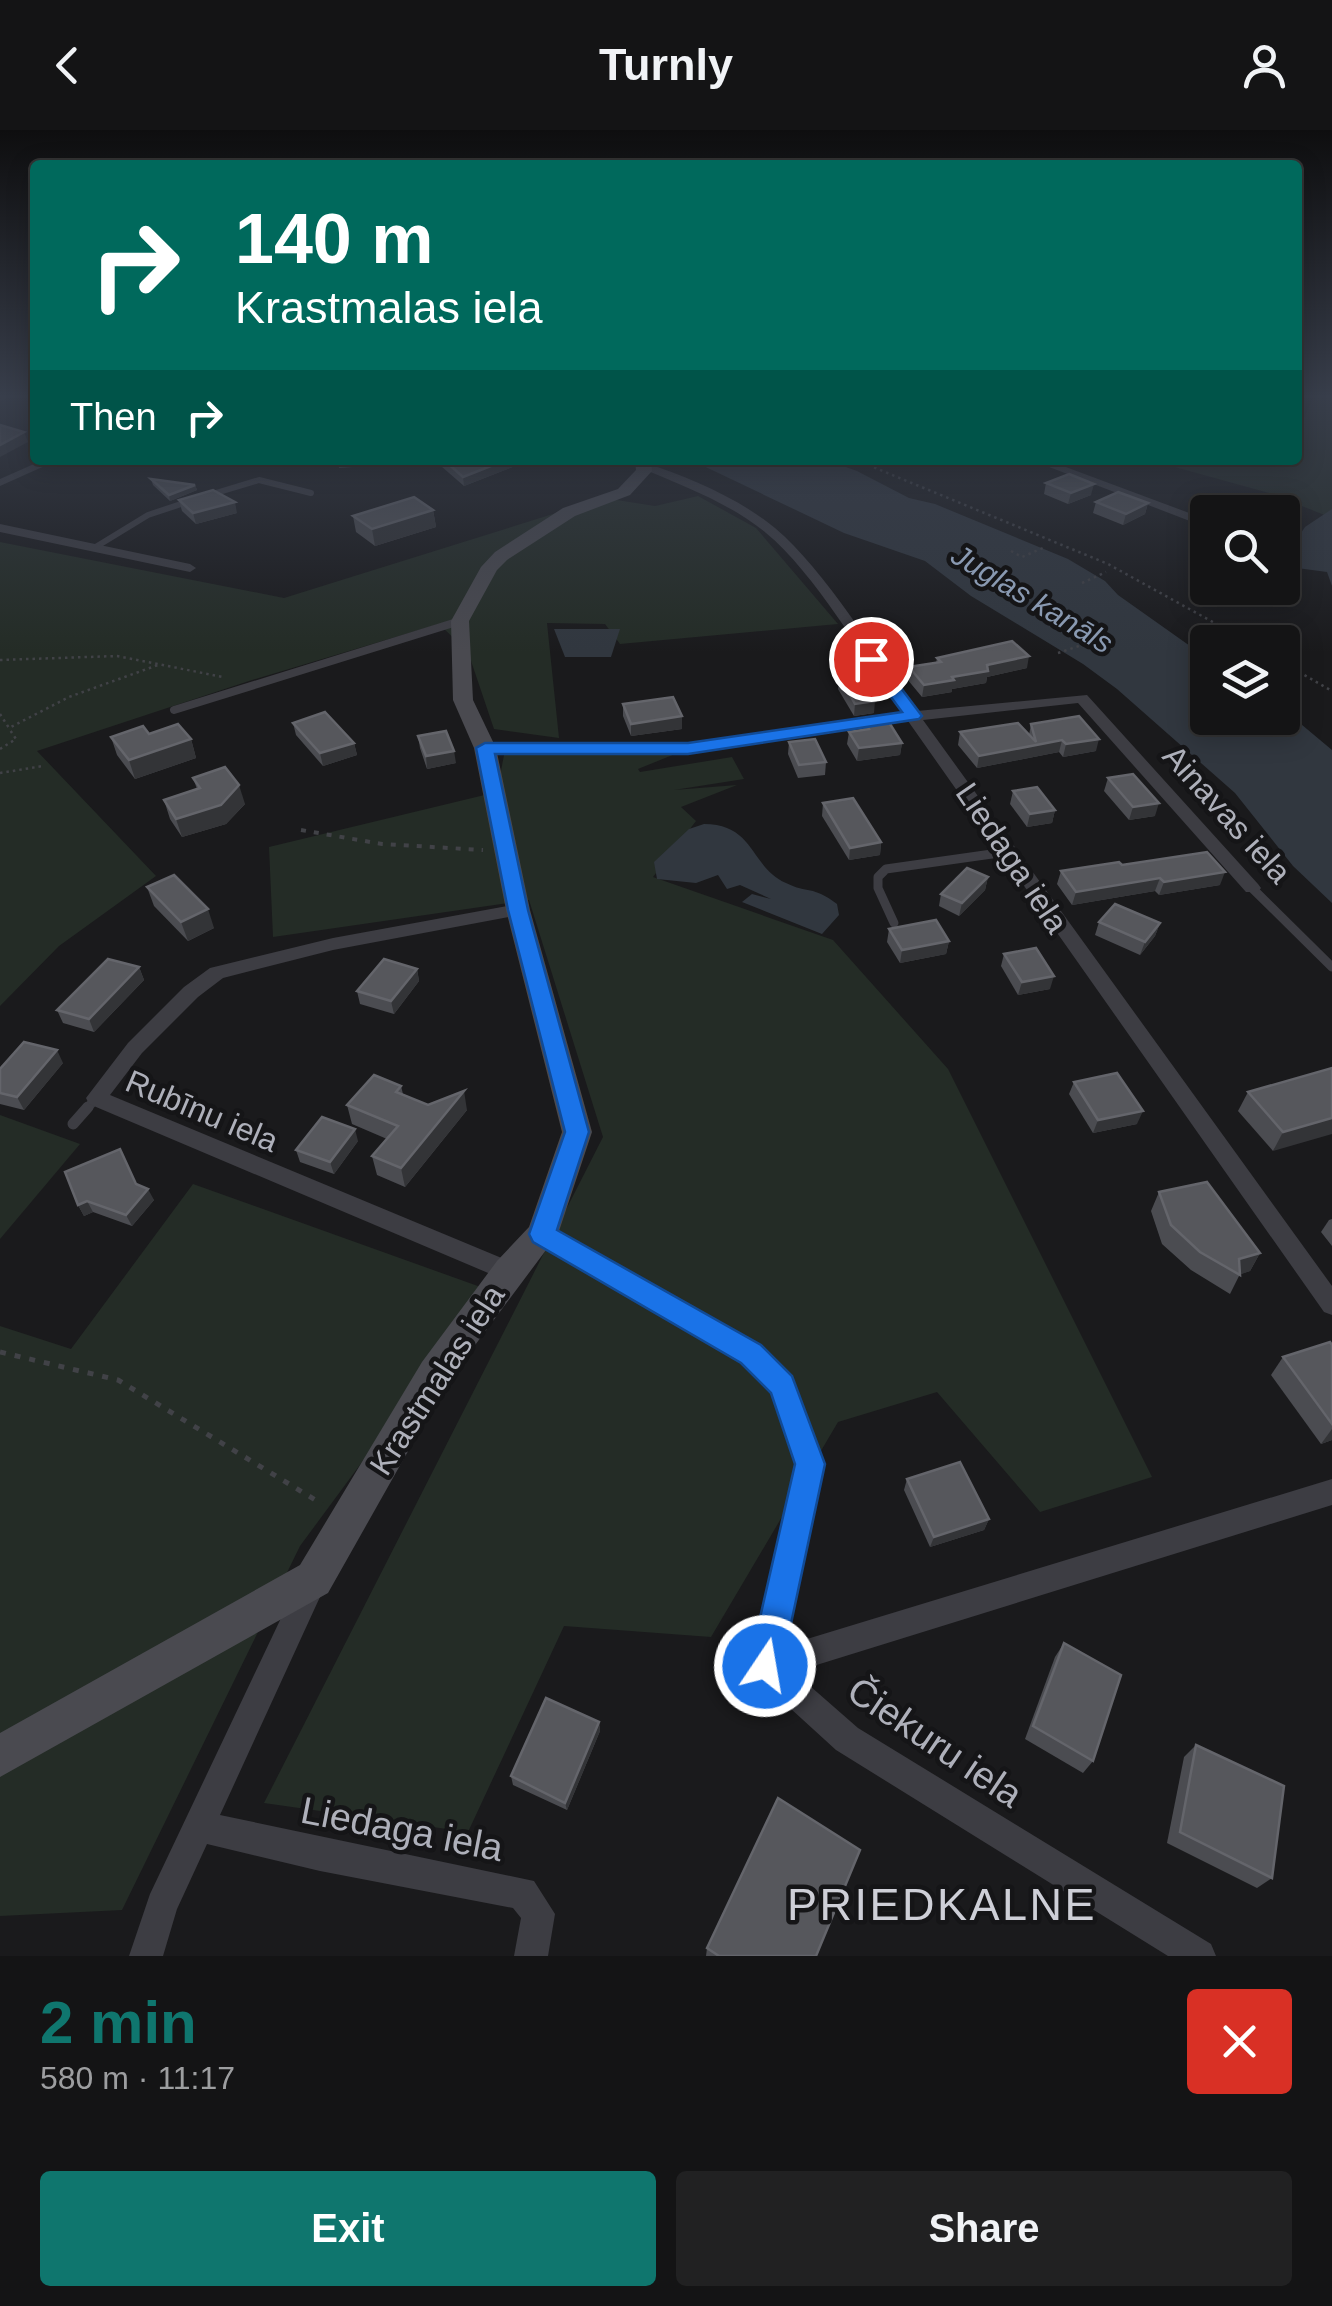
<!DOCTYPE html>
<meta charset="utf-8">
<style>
:root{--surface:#141415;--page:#212122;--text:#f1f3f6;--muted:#9d9ea0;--line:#333334;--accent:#0f766e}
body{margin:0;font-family:Helvetica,sans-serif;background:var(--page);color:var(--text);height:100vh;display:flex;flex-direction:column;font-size:38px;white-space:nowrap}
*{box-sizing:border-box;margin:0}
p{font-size:32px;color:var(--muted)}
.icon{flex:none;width:55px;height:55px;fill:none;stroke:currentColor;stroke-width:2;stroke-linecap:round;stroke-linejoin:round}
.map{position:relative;height:1826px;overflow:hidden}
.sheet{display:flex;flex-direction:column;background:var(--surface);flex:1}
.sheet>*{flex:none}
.hud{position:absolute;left:30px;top:30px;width:1272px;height:305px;border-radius:10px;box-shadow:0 5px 25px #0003,0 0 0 2px var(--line);background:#00695c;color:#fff;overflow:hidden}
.fabs{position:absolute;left:1190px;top:365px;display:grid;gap:20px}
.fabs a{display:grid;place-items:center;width:110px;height:110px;border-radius:10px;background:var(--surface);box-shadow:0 5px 25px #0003,0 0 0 2px var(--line);font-size:50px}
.pin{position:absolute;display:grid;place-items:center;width:85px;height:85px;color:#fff;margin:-42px;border:5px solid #fff;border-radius:50%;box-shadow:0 2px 10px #0007}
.me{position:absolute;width:110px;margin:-55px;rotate:12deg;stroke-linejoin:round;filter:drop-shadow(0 0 8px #0008)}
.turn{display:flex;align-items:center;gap:35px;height:210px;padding:0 40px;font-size:45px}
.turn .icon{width:130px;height:130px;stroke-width:2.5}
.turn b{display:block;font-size:70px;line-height:85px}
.then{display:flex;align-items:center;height:95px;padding:0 40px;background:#0003;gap:20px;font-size:38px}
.round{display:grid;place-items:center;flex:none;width:105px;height:105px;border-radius:10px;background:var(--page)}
.summary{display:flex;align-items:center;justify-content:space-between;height:170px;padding:0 40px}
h1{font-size:60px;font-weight:700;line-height:75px;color:var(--accent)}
.button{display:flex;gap:20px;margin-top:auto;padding:20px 40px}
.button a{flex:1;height:115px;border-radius:10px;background:var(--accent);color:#fff;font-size:40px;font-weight:700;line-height:115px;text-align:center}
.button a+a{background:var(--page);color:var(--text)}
header{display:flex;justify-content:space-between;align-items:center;height:130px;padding:0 40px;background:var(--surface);font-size:45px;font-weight:700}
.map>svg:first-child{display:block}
.green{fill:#242c26}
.water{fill:#31373f}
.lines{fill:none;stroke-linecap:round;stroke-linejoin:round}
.path-far2{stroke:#414247;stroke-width:2.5;stroke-dasharray:2.5 4;stroke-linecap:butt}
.path-far1{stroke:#414247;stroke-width:4;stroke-dasharray:5 8;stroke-linecap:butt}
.path{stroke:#414247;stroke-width:5;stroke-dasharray:6 9;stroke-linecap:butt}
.lane-far3{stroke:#3d3d43;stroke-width:6}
.lane-far2{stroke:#3d3d43;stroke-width:8}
.lane-far1{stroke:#3d3d43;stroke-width:9}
.lane{stroke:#3d3d43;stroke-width:11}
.street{fill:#3d3d43;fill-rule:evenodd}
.secondary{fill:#4a4a50;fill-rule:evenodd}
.wall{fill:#4b4c51}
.shaded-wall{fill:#333437}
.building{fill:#56575c;stroke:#64656b;stroke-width:2.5}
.route{fill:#1a73e8;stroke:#114b97;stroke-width:2.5}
.labels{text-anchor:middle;stroke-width:9;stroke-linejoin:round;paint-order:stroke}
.far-water-label{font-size:30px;font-style:italic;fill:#8999b1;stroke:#151517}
.street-label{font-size:32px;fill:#aeb0ba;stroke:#151517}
.near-street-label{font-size:38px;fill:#aeb0ba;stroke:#151517}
.near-quarter-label{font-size:45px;letter-spacing:2.5px;fill:#cecfd7;stroke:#151517}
</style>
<header><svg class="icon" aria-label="back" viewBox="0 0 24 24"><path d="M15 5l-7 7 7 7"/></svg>Turnly<svg class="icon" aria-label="person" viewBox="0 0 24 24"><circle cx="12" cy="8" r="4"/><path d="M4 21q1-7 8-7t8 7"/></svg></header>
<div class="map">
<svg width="1332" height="1826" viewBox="0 0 1332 1826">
<rect width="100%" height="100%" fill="#1a1a1c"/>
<g class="green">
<polygon points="1313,267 1332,267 1332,388 1269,363 1171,336 1184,330 1298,330 1298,302"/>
<polygon points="698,366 756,398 838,494 620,514 605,494 547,493 559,608 494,599 468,522 439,494 252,550 37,621 156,746 59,816 0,876 0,412 284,468 604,368 655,376"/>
<polygon points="622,622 675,624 638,639 640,642 732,627 744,649 674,660 737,655 681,677 696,691 653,747 833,810 948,939 1152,1347 1040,1382 937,1262 838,1292 711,1507 564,1496 468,1702 264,1673 603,1007 529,770 273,807 269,717 497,662 504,625"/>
<polygon points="0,985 80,1014 0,1109"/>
<polygon points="193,1054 489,1160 300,1416 122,1780 0,1786 0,1196 71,1219"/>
</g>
<g class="water">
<polygon points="691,330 826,330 857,341 909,368 935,374 1068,429 1105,451 1118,465 1207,528 1208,588 1282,588 1283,579 1332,620 1332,773 1293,736 1235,663 1117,559 1083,534 971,466 925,431 844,403"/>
<polygon points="1332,379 1332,456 1327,442 1297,438 1301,423 1293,415 1305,397"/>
<polygon points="554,499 620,499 611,527 565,527"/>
<path d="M704,694C755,694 750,737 786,753C808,764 812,755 837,774L839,785L822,804L742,772L752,764L771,769L740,755L727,759L718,745L696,753L657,749L654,732L689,699Z"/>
</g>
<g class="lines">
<g class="path-far2">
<polyline points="856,330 1108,434 1249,512"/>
<polyline points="1011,421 1022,427 1043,418"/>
<polyline points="1082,453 1106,442"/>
<polyline points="1058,523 1091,512"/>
<polyline points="0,530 117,526 223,547"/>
<polyline points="1282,532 1332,561"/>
<polyline points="0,584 9,598 69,567 158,535"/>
<polyline points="0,619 16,609 10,600"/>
<polyline points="0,643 43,636"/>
</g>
<polyline class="path-far1" points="301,700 382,714 483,720"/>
<polyline class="path" points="0,1222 118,1250 322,1374"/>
<g class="lane-far3">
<polyline points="206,366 259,350 311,363"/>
<polyline points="94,418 148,385 190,371"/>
</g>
<polyline class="lane-far2" points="174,580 460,491"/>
<g class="lane-far1">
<polyline points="1252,758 1332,837"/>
<polyline points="894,793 878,758 878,747 886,739 1006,722"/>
<polyline points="86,980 96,968"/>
</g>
<polyline class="lane" points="73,994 88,977"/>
<g class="street">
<polygon points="0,267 9,267 0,271"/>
<polygon points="43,330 58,330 0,356 0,349"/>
<polygon points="1031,330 1047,330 1208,390 1208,398"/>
<path d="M645,333C689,347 740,369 775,398C826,441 876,526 917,581L1087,565L1258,754L1261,758L1258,762H1246L1078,573L923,590L1332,1156V1185L1324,1182L908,591L688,624L479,621L477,618L485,613L688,614L902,583C865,530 814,442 766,403C730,373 683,356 641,338L639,336Z"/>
<polygon points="0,394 190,434 196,438 190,442 0,402"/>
<polygon points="518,774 527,780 524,784 333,820 223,848 198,867 142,923 110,965 516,1134 520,1141 516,1148 508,1151 500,1148 89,974 86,968 128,913 184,857 210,838 333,808"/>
<polygon points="542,1095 760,1216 791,1247 823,1334 784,1516 1332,1349 1332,1375 794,1542 858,1598 1211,1814 1216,1826 1168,1826 836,1620 755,1546 750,1536 797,1334 772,1262 742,1232 534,1111 531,1104 534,1097"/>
<polygon points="311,1442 321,1446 325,1456 220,1685 534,1751 555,1784 548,1826 514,1826 521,1788 513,1778 320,1741 207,1714 177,1779 163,1826 129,1826 150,1764 301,1446"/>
</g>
<polygon class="secondary" points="635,330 651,330 652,341 630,365 575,386 507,430 497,440 469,491 473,570 496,618 530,780 592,1002 558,1104 446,1254 328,1463 0,1647 0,1603 300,1435 422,1232 497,1131 529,1097 562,1002 506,780 474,618 453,570 451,491 481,437 495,422 563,378 618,359 636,340"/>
</g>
<g class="wall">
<polygon points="338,330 382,330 381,335 339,338"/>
<polygon points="434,330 523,330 523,333 464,356"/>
<polygon points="151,349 195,355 197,360 170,371 153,355"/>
<polygon points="1046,353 1091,365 1068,374 1044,364"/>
<polygon points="179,370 237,383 196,394 182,381"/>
<polygon points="1096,372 1148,373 1145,384 1123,395 1093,383"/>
<polygon points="433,380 436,397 375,416 356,402 353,386"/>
<polygon points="937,528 1027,538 987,547 986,553 952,559 952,562 922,567 907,549 909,537 936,533"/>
<polygon points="840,547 874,583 854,586 838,559"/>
<polygon points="623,574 682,586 682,599 631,606 623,586"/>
<polygon points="864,589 902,613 900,625 857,631 847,614 849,602 863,600"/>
<polygon points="293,593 354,613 357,625 323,636 296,605"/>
<polygon points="1031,594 1096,621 1063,627 1059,622 977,638 958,615 960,602 1029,605"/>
<polygon points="149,604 191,609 196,628 135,649 117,625 111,607"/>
<polygon points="418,606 456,633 427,639 420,618"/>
<polygon points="789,612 826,632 825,645 798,648 788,624"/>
<polygon points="193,648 245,674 226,694 182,707 170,689 164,670 197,659"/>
<polygon points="1108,648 1155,686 1129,690 1104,661"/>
<polygon points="1013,661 1055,680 1052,693 1027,697 1010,674"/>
<polygon points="823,673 881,712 880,725 849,730 822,686"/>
<polygon points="1122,735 1220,755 1159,765 1155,761 1072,775 1057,754 1061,741"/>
<polygon points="988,747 985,760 959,786 939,776 941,764"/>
<polygon points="147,757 214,798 188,811 154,776"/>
<polygon points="1099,792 1160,793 1155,806 1140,825 1095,805"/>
<polygon points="889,799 949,811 946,824 900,833 887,812"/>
<polygon points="1004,824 1050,859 1018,865 1001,836"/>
<polygon points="139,837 144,850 94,902 63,893 57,880"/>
<polygon points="417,839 419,851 394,884 360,874 357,861"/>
<polygon points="63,933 24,980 0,974 0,939"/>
<polygon points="1332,938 1273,1021 1238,981 1248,962"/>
<polygon points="1074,952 1137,994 1093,1003 1069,964"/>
<polygon points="401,956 403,964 428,975 467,980 405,1057 377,1045 372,1026 387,1009 352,994 347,975"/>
<polygon points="358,1011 334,1044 300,1032 296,1020"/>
<polygon points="136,1055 154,1070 132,1096 93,1082 84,1086 78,1075"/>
<polygon points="1159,1062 1260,1123 1250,1141 1240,1144 1230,1164 1191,1140 1162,1114 1151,1081"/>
<polygon points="1332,1089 1332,1116 1321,1102 1329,1090"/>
<polygon points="1332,1215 1332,1310 1321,1314 1271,1245 1283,1227"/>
<polygon points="907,1349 989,1389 984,1400 930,1417 904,1360"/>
<polygon points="1064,1513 1093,1631 1083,1643 1025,1609 1055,1527"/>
<polygon points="599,1592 600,1601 567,1680 513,1655 511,1646"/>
<polygon points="1196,1615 1272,1748 1257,1758 1167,1713 1184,1627"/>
<polygon points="707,1818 816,1826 706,1826"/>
</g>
<g class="shaded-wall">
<polygon points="24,302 28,312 0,327 0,315"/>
<polygon points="506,330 523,330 523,333 464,356 463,347"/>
<polygon points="1094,354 1091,365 1068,374 1071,363"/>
<polygon points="195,355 197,360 170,371 169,365"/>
<polygon points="235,372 237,383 196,394 193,383"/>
<polygon points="1148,373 1145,384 1123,395 1126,384"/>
<polygon points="433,380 436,397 375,416 372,399"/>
<polygon points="1029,526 1027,538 987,547 986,553 952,559 952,562 922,567 924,555 987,535"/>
<polygon points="875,571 874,583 854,586 855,574"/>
<polygon points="682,586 682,599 631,606 631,594"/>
<polygon points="191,609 196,628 135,649 129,630"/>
<polygon points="1099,609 1096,621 1063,627 1066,614"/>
<polygon points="1062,610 1059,622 977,638 979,626"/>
<polygon points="354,613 357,625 323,636 320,623"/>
<polygon points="902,613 900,625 857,631 859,618"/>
<polygon points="454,621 456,633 427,639 426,626"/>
<polygon points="239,655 245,674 226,694 182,707 176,689"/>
<polygon points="1159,673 1155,686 1129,690 1133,677"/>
<polygon points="1055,680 1052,693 1027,697 1030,684"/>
<polygon points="881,712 880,725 849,730 850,718"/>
<polygon points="1225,742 1220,755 1159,765 1164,752"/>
<polygon points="988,747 985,760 959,786 962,773"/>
<polygon points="1160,748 1155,761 1072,775 1076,762"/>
<polygon points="208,779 214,798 188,811 181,792"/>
<polygon points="1160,793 1155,806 1140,825 1145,812"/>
<polygon points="949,811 946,824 900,833 902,820"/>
<polygon points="139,837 144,850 94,902 89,889"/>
<polygon points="417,839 419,851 394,884 391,871"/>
<polygon points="1054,846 1050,859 1018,865 1022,852"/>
<polygon points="57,920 63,933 24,980 17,967"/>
<polygon points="464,961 467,980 405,1057 401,1038"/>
<polygon points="1143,981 1137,994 1093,1003 1098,990"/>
<polygon points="1332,988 1332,1004 1273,1021 1283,1002"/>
<polygon points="355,999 358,1011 334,1044 330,1032"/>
<polygon points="148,1059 154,1070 132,1096 126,1085"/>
<polygon points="87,1071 93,1082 84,1086 78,1075"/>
<polygon points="1260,1123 1250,1141 1239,1145 1239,1129"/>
<polygon points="1332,1299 1332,1310 1321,1314"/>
<polygon points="989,1389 984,1400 930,1417 934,1407"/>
<polygon points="599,1592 600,1601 567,1680 565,1673"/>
</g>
<g class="building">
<polygon points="0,295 24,302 0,315"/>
<polygon points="444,330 506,330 463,347"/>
<polygon points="1069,344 1094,354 1071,363 1046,353"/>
<polygon points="151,349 195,355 169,365"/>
<polygon points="213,360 235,372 193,383 179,370"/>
<polygon points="1118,362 1148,373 1126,384 1096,372"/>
<polygon points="414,367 433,380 372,399 353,386"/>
<polygon points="1012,511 1029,526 987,535 988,541 952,547 954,550 924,555 909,537 941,532 937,528"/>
<polygon points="862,544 875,571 855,574 840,547"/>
<polygon points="673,567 682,586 631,594 623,574"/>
<polygon points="325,582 354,613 320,623 293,593"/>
<polygon points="885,586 902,613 859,618 849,602 869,599 864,589"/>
<polygon points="1079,586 1099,609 1066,614 1062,610 979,626 960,602 1018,593 1036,612 1031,594"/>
<polygon points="178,594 191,609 129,630 111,607 143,596 149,604"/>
<polygon points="446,601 454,621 426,626 418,606"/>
<polygon points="815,609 826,632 799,635 789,612"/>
<polygon points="225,637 239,655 221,675 176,689 164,670 200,658 193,648"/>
<polygon points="1133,644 1159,673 1133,677 1108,648"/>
<polygon points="1037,657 1055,680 1030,684 1013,661"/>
<polygon points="853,668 881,712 850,718 823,673"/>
<polygon points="1207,722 1225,742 1164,752 1160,748 1076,762 1061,741 1119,732 1122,735"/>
<polygon points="967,738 988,747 962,773 941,764"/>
<polygon points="174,745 208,779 181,792 147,757"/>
<polygon points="1115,774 1160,793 1145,812 1099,792"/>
<polygon points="936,790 949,811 902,820 889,799"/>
<polygon points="1036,818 1054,846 1022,852 1004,824"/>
<polygon points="108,829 139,837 89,889 57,880"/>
<polygon points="384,829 417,839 391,871 357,861"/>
<polygon points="24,912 57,920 17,967 0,963 0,939"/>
<polygon points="1332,938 1332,988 1283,1002 1248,962"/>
<polygon points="1117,943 1143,981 1098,990 1074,952"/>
<polygon points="374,945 401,956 396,962 428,975 464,961 401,1038 372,1026 398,996 347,975"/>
<polygon points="322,987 355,999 330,1032 296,1020"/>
<polygon points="120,1019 136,1054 148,1059 126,1085 87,1071 78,1075 65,1042"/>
<polygon points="1207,1052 1260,1123 1239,1129 1240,1145 1200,1122 1171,1095 1159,1062"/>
<polygon points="1330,1212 1332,1215 1332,1294 1283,1227"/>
<polygon points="960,1332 989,1389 934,1407 907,1349"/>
<polygon points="1064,1513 1121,1545 1093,1631 1033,1596"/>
<polygon points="546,1568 599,1592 565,1673 511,1646"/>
<polygon points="1196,1615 1284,1656 1272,1748 1180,1702"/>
<polygon points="778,1668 860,1720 816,1826 719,1826 707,1818"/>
</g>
<linearGradient id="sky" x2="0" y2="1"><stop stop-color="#0e0e0f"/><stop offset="0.51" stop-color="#383e4b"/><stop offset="1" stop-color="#383e4b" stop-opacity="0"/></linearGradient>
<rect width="1332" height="522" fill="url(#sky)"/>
<polygon class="route" points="866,526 877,526 922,586 919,589 688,624 495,624 528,780 589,1002 557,1100 761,1215 792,1246 825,1334 782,1536 777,1548 765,1552 753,1548 749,1536 795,1334 771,1263 741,1233 533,1112 529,1104 565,1002 508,780 476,618 485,613 688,613 902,582 863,529"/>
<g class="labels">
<g class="far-water-label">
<text transform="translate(1032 469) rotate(31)" y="10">Juglas kanāls</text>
</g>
<g class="street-label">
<text transform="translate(1227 684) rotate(48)" y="11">Ainavas iela</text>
<text transform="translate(1012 728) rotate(56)" y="11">Liedaga iela</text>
<text transform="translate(202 981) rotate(23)" y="11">Rubīnu iela</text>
<text transform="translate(437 1250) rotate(-57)" y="11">Krastmalas iela</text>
</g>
<g class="near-street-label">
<text transform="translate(935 1612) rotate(34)" y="13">Čiekuru iela</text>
<text transform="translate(402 1699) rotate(11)" y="13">Liedaga iela</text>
</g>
<g class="near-quarter-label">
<text x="942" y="1790">PRIEDKALNE</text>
</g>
</g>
</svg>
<div class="fabs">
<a><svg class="icon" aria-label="search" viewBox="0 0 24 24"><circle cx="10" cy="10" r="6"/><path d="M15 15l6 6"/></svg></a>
<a><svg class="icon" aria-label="layers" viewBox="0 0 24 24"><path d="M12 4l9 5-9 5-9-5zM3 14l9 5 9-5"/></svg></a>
</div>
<div class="pin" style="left:871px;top:529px;background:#d93025"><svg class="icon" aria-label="arrive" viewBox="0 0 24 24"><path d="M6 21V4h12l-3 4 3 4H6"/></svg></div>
<svg class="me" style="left:765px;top:1536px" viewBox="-20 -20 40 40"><circle r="17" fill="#1a73e8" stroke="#fff" stroke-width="3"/><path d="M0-11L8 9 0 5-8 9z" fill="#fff"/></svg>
<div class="hud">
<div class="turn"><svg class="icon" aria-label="right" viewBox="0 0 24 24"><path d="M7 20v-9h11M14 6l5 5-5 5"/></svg><div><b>140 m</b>Krastmalas iela</div></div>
<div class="then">Then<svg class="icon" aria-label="right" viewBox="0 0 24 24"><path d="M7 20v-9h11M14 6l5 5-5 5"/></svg></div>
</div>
</div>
<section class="sheet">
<div class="summary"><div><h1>2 min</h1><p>580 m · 11:17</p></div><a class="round" style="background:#d93025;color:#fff"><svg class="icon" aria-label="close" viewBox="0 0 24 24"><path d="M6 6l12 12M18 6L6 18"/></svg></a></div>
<div class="button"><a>Exit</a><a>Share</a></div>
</section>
